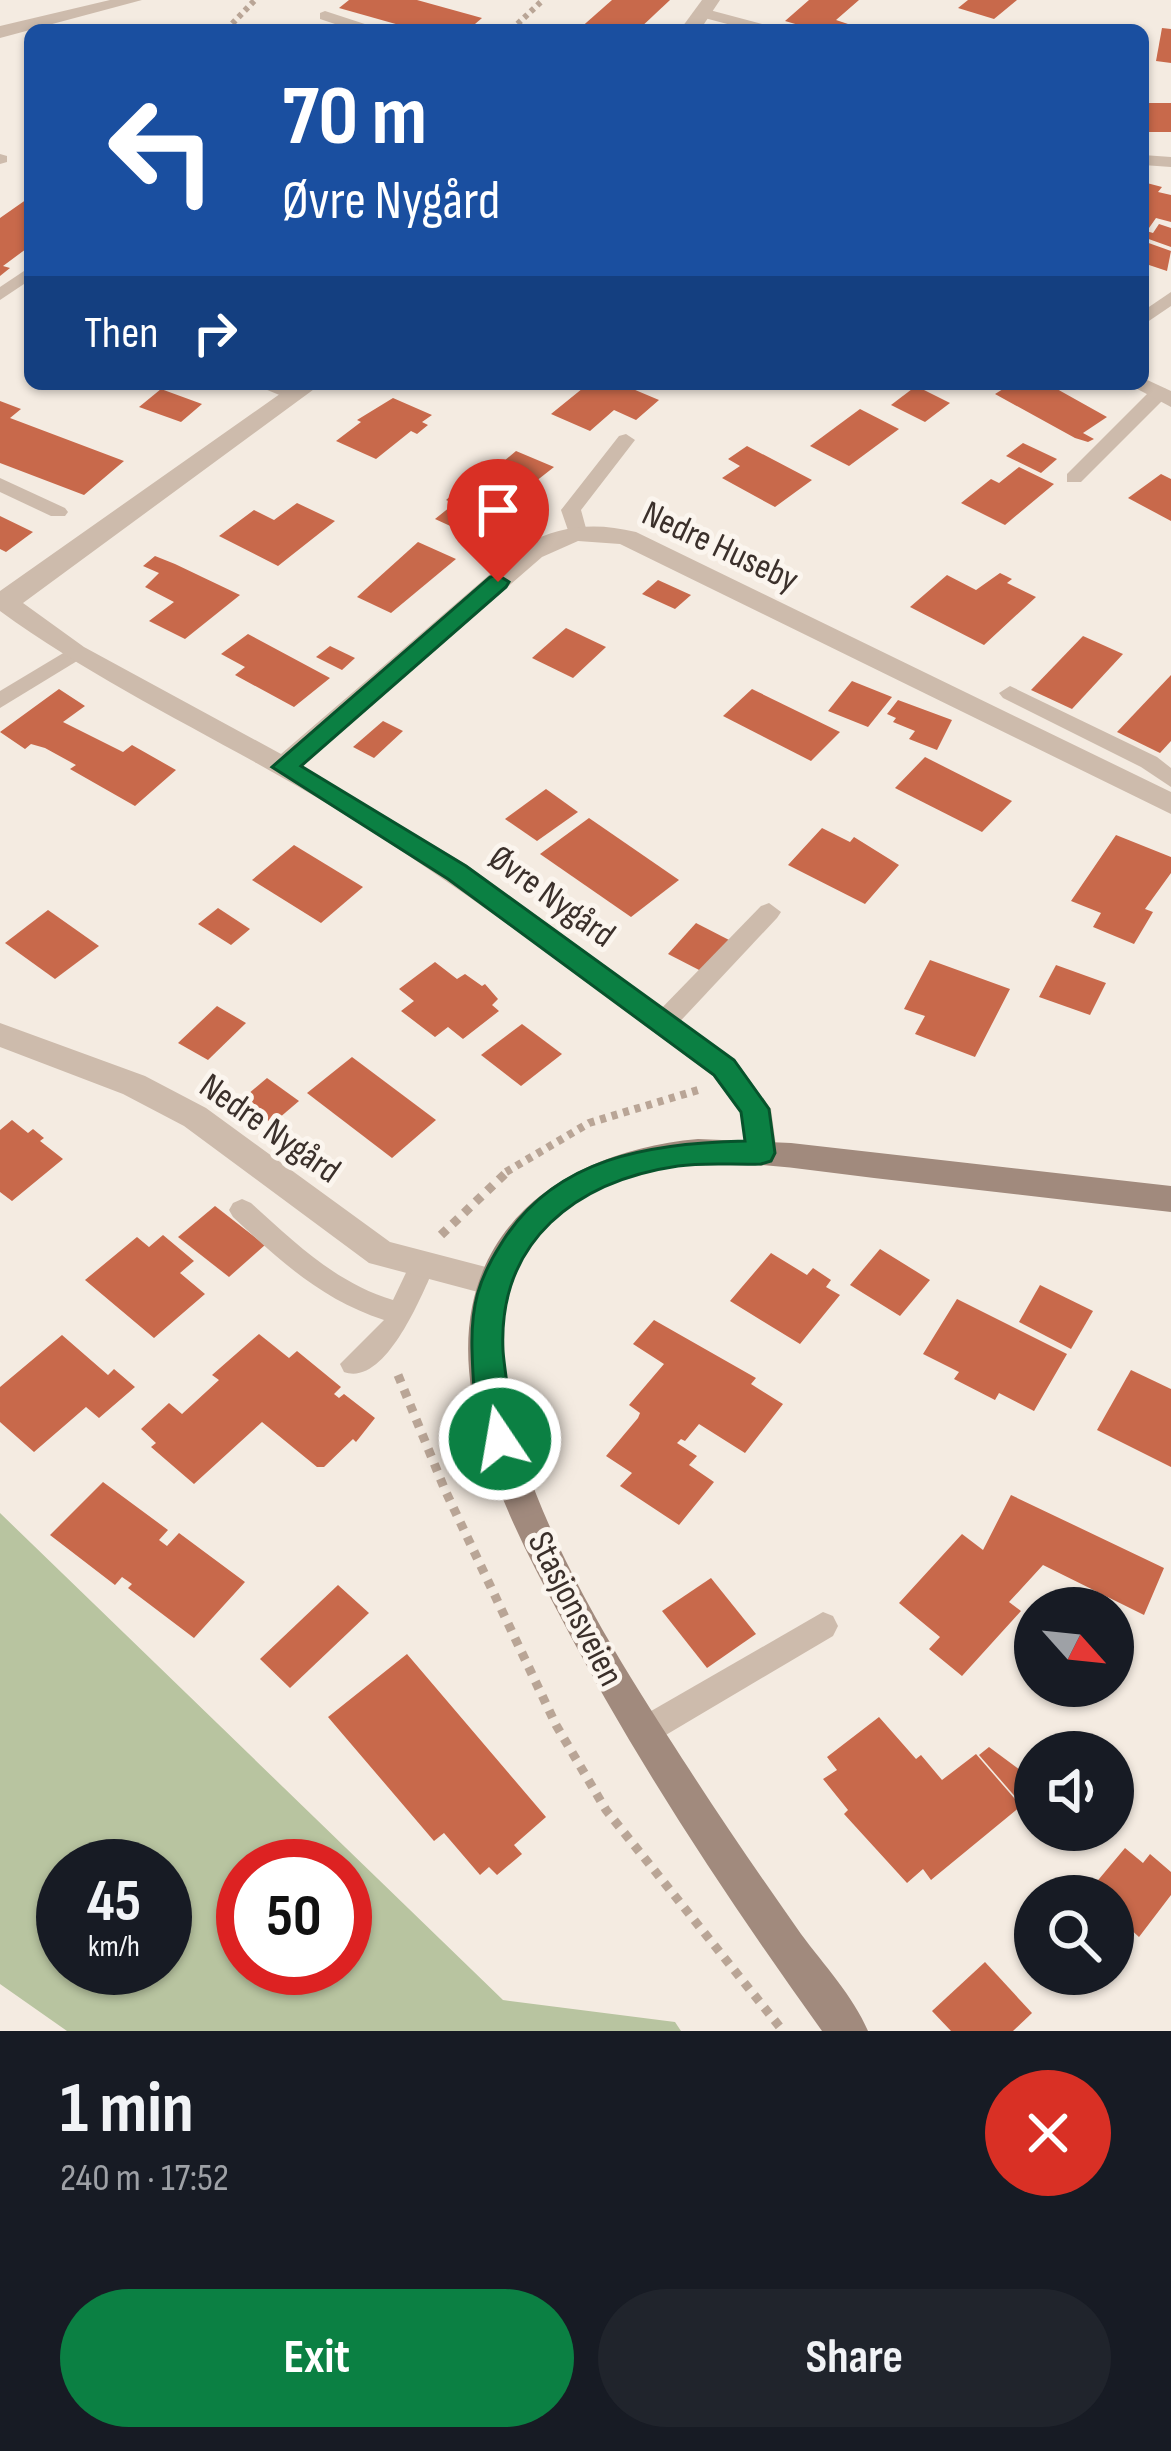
<!DOCTYPE html>
<meta charset="utf-8">
<style>
:root{--surface:#171b24;--page:#20242c;--text:#f1f3f6;--muted:#9ea1a6;--accent:#0b8043}
body{margin:0;font-family:"Sofia Sans Condensed",sans-serif;background:var(--page);color:var(--text);height:100vh;display:flex;flex-direction:column;font-size:45px;white-space:nowrap}
*{box-sizing:border-box;margin:0}
p{font-size:39px;color:var(--muted)}
.icon{flex:none;width:66px;height:66px;fill:none;stroke:currentColor;stroke-width:2;stroke-linecap:round;stroke-linejoin:round}
.map{position:relative;height:2031px;overflow:hidden}
.sheet{display:flex;flex-direction:column;background:var(--surface);flex:1}
.sheet>*{flex:none}
.guide{position:absolute;left:24px;top:24px;width:1125px;height:366px;border-radius:18px;box-shadow:0 3px 9px #0004;background:#1a4fa0;color:#fff;overflow:hidden}
.needle{width:78px;rotate:117deg}
.tools{position:absolute;left:1014px;top:1587px;display:grid;gap:24px}
.tools a{display:grid;place-items:center;width:120px;height:120px;border-radius:50%;background:var(--surface);box-shadow:0 3px 9px #0004;font-size:60px}
.speed{position:absolute;left:36px;top:1839px;display:flex;gap:24px;font-size:60px;font-weight:700;text-align:center}
.speed>*{display:grid;place-content:center;width:156px;height:156px;border-radius:50%;background:var(--surface);box-shadow:0 3px 9px #0004;line-height:1}
.speed small{font-size:30px;font-weight:400}
.speed .limit{border:18px solid #d22;background:#fff;color:#111}
.pin{position:absolute;display:grid;place-items:center;width:102px;height:102px;color:#fff;margin:-123px -51px;border-radius:50% 50% 50% 0;rotate:-45deg;box-shadow:0 0 12px #0007}
.pin .icon{rotate:45deg}
.me{position:absolute;width:132px;margin:-66px;rotate:348deg;stroke-linejoin:round;filter:drop-shadow(0 0 9px #0008)}
.turn{display:flex;align-items:center;gap:42px;height:252px;padding:0 60px;font-size:54px}
.turn .icon{width:156px;height:156px;stroke-width:2.5}
.turn b{display:block;font-size:84px;line-height:102px}
.then{display:flex;align-items:center;height:114px;padding:0 60px;background:#0003;gap:24px;font-size:45px}
.round{display:grid;place-items:center;flex:none;width:126px;height:126px;border-radius:63px;background:var(--page)}
.head{display:flex;align-items:center;justify-content:space-between;height:204px;padding:0 60px}
h1{font-size:72px;font-weight:700;line-height:90px}
.button{display:flex;gap:24px;margin-top:auto;padding:24px 60px}
.button a{flex:1;height:138px;border-radius:72px;background:var(--accent);color:#fff;font-size:48px;font-weight:700;line-height:138px;text-align:center}
.button a+a{background:var(--page);color:var(--text)}
.map>svg:first-child{display:block}
.green{fill:#b8c4a0;fill-rule:evenodd}
.building{fill:#c8694b}
.lines{fill:none;stroke-linecap:round;stroke-linejoin:round}
.path-far2{stroke:#b9a596;stroke-width:6;stroke-dasharray:4.5 4.5;stroke-linecap:butt}
.path-far1{stroke:#b9a596;stroke-width:8;stroke-dasharray:6 6;stroke-linecap:butt}
.path{stroke:#b9a596;stroke-width:9;stroke-dasharray:8 8;stroke-linecap:butt}
.service{fill:#cdbbac;fill-rule:evenodd}
.minor{fill:#cdbbac;fill-rule:evenodd}
.secondary{fill:#a18a7d;fill-rule:evenodd}
.route{fill:#0b8043;stroke:#07532c;stroke-width:3}
.labels{text-anchor:middle;stroke-width:10;stroke-linejoin:round;paint-order:stroke}
.street-label{font-size:36px;fill:#3b302b;stroke:#fbf5ee}
</style>
<div class="map">
<svg width="1171" height="2031" viewBox="0 0 1171 2031">
<rect width="100%" height="100%" fill="#f4ebe1"/>
<path class="green" d="M0,1513L503,2000L675,2022L681,2031H67L0,1984ZM63,1866H165V1968H63ZM243,1866H345V1968H243Z"/>
<g class="building">
<polygon points="349,0 417,0 482,18 468,30 417,30 339,8"/>
<polygon points="612,0 670,0 638,30 578,30"/>
<polygon points="809,0 859,0 836,20 851,25 844,30 816,30 785,21"/>
<polygon points="968,0 1017,0 994,19 958,8"/>
<polygon points="1162,28 1171,29 1171,63 1156,61"/>
<rect x="1143" y="103" width="28" height="29"/>
<polygon points="1143,182 1162,187 1158,192 1171,195 1171,222 1156,218 1149,228 1143,226"/>
<polygon points="30,197 30,246 3,266 10,268 0,276 0,218"/>
<polygon points="1159,224 1171,228 1171,247 1143,237 1143,230 1153,233"/>
<polygon points="1143,241 1171,251 1167,271 1143,263"/>
<polygon points="588,384 621,384 659,400 636,420 614,410 590,431 551,414"/>
<polygon points="1011,384 1048,384 1107,417 1083,433 1094,439 1088,442 1075,438 995,394"/>
<polygon points="916,386 950,403 925,422 891,405"/>
<polygon points="161,389 202,404 181,422 139,407"/>
<polygon points="393,398 432,415 422,422 428,425 417,434 411,431 376,459 336,441 361,422 357,420"/>
<polygon points="0,401 21,409 10,418 124,461 84,495 0,463"/>
<polygon points="860,409 899,429 849,466 810,446"/>
<polygon points="1023,443 1057,459 1041,473 1006,456"/>
<polygon points="747,446 812,480 775,507 722,478 740,466 728,459"/>
<polygon points="516,451 554,467 507,504 512,506 494,521 446,500 467,483 474,486"/>
<polygon points="1019,467 1054,484 1005,525 961,503 991,479 999,483"/>
<polygon points="1161,474 1171,479 1171,521 1128,498"/>
<polygon points="297,503 335,521 278,566 219,536 254,510 274,520"/>
<polygon points="450,507 484,522 470,535 435,519"/>
<polygon points="0,516 33,532 6,552 0,549"/>
<polygon points="418,542 456,559 391,613 357,597"/>
<polygon points="155,556 175,564 240,595 185,639 149,621 174,602 145,587 159,573 143,566"/>
<polygon points="1000,573 1012,579 1007,583 1036,597 984,645 910,607 947,575 976,590"/>
<polygon points="658,580 691,595 675,609 642,594"/>
<polygon points="566,628 606,647 573,678 532,658"/>
<polygon points="248,634 330,678 294,707 235,675 245,667 221,654"/>
<polygon points="1083,636 1123,654 1072,709 1031,690"/>
<polygon points="330,646 355,658 342,670 316,657"/>
<polygon points="1171,675 1171,741 1160,753 1117,732"/>
<polygon points="852,681 892,697 868,727 828,711"/>
<polygon points="59,689 85,706 63,722 123,752 132,745 176,770 135,806 70,769 76,765 45,748 31,744 25,749 0,732"/>
<polygon points="752,689 840,732 811,761 723,716"/>
<polygon points="898,700 952,720 937,750 909,739 915,731 893,722 896,718 887,714"/>
<polygon points="383,721 403,731 374,758 353,747"/>
<polygon points="925,757 1012,801 982,832 895,788"/>
<polygon points="546,789 578,812 537,841 505,819"/>
<polygon points="589,818 679,880 631,917 540,854"/>
<polygon points="822,828 850,842 854,837 899,865 865,904 788,865"/>
<polygon points="1116,835 1171,857 1171,873 1145,909 1153,912 1134,944 1093,927 1101,913 1071,901"/>
<polygon points="294,845 363,887 321,923 252,880"/>
<polygon points="218,908 250,929 231,945 198,924"/>
<polygon points="48,910 99,946 55,979 5,943"/>
<polygon points="696,923 731,941 703,972 668,954"/>
<polygon points="930,960 1010,989 975,1057 915,1034 925,1016 904,1009"/>
<polygon points="435,962 457,979 465,974 482,986 485,984 498,999 492,1005 499,1011 463,1039 448,1027 435,1037 401,1011 414,1001 399,989"/>
<polygon points="1056,965 1106,983 1090,1015 1039,997"/>
<polygon points="217,1006 246,1023 208,1060 178,1043"/>
<polygon points="522,1024 562,1054 521,1086 481,1055"/>
<polygon points="352,1057 436,1120 392,1158 307,1093"/>
<polygon points="267,1078 299,1101 272,1124 241,1100"/>
<polygon points="12,1120 28,1133 33,1129 44,1138 40,1141 63,1159 12,1201 0,1192 0,1130"/>
<polygon points="215,1206 265,1245 229,1277 178,1237"/>
<polygon points="163,1235 194,1261 180,1273 205,1294 154,1338 85,1280 137,1237 149,1247"/>
<polygon points="880,1249 930,1280 900,1316 850,1285"/>
<polygon points="771,1253 807,1275 813,1268 831,1280 826,1287 840,1295 800,1344 730,1301"/>
<polygon points="1040,1285 1093,1311 1071,1349 1019,1322"/>
<polygon points="957,1299 1067,1354 1034,1411 999,1393 995,1400 954,1379 959,1372 923,1354"/>
<polygon points="654,1320 756,1378 751,1384 783,1404 745,1453 699,1424 685,1441 681,1439 677,1443 697,1456 689,1465 714,1482 679,1525 620,1486 632,1473 606,1456 638,1418 640,1413 629,1405 664,1364 633,1344"/>
<polygon points="259,1334 289,1358 297,1351 341,1387 334,1394 339,1398 344,1394 375,1418 356,1442 353,1439 324,1467 317,1467 262,1422 194,1484 151,1447 156,1443 141,1429 169,1403 182,1414 219,1380 212,1375"/>
<polygon points="62,1335 108,1375 114,1369 135,1387 99,1418 86,1407 34,1452 0,1422 0,1387"/>
<polygon points="1131,1370 1171,1389 1171,1467 1097,1430"/>
<polygon points="103,1482 168,1530 159,1540 167,1546 179,1533 245,1582 194,1638 128,1588 132,1584 122,1577 115,1585 50,1535"/>
<polygon points="1011,1495 1164,1568 1144,1615 1043,1565 1009,1602 1021,1611 962,1676 929,1649 940,1637 899,1603 962,1534 983,1550"/>
<polygon points="711,1578 756,1634 707,1668 662,1611"/>
<polygon points="338,1585 369,1613 290,1688 260,1659"/>
<polygon points="407,1654 546,1817 514,1845 522,1854 497,1875 489,1867 480,1875 444,1833 434,1841 328,1717"/>
<polygon points="879,1717 916,1759 921,1755 942,1780 976,1754 1021,1806 931,1880 923,1869 907,1883 844,1814 848,1810 823,1779 837,1770 827,1757"/>
<polygon points="989,1747 1035,1781 1035,1811 1031,1815 979,1755"/>
<polygon points="1125,1848 1143,1863 1150,1854 1171,1872 1171,1895 1139,1937 1113,1913 1113,1896 1089,1891"/>
<polygon points="985,1962 1032,2013 1013,2031 951,2031 932,2011"/>
</g>
<g class="lines">
<g class="path-far2">
<polyline points="226,30 255,0"/>
<polyline points="511,30 543,0"/>
</g>
<polyline class="path-far1" points="506,1172 589,1123 698,1090"/>
<g class="path">
<polyline points="441,1235 510,1169"/>
<polyline points="398,1375 445,1490 556,1725 606,1810 783,2031"/>
</g>
<g class="service">
<polygon points="702,8 773,27 776,30 750,30 697,16 694,13"/>
<polygon points="325,11 374,27 377,30 353,30 320,19 320,13"/>
<polygon points="0,154 7,156 7,162 0,164"/>
<polygon points="1143,155 1171,157 1171,167 1143,165"/>
<polygon points="30,267 30,280 0,300 0,287"/>
<polygon points="1171,292 1171,306 1143,325 1143,311"/>
<polygon points="253,384 280,384 303,395 294,401"/>
<polygon points="1159,387 1166,389 1166,397 1081,482 1067,482 1067,474 1152,389"/>
<polygon points="626,434 635,440 581,510 587,532 584,536 570,536 561,510 619,436"/>
<polygon points="0,478 65,508 68,512 65,516 51,516 0,492"/>
<polygon points="75,646 85,653 82,658 0,708 0,691"/>
<polygon points="1010,686 1157,757 1171,768 1171,787 1141,767 1003,698 999,693"/>
<polygon points="769,903 781,912 777,918 672,1030 654,1030 651,1023 654,1016 761,906"/>
<path d="M242,1199L251,1203C294,1242 336,1283 393,1300L413,1258L422,1255L431,1258L435,1266C422,1294 386,1387 344,1372L340,1364L384,1320C322,1300 279,1260 233,1217L229,1210L233,1203Z"/>
<polygon points="823,1612 833,1616 838,1626 833,1636 654,1742 643,1747 632,1742 628,1732 632,1722"/>
</g>
<g class="minor">
<polygon points="110,0 142,0 0,38 0,26"/>
<polygon points="702,0 720,0 700,30 680,30"/>
<polygon points="1143,378 1171,391 1171,407 1128,384 1143,384"/>
<path d="M294,384H321L23,603L84,647L281,754L524,545C561,525 595,522 636,532L1171,792V814L620,544L578,541L542,557L302,766L467,865L735,1060L771,1109L777,1153L772,1162L761,1166L750,1162L740,1112L713,1076C590,985 470,892 339,811C227,742 107,689 0,611V591Z"/>
<polygon points="0,1023 145,1076 206,1108 390,1242 505,1272 509,1282 505,1292 493,1296 369,1263 184,1126 123,1094 0,1047"/>
</g>
<path class="secondary" d="M698,1139L791,1143L1171,1186V1212C1072,1201 973,1189 874,1178C805,1170 735,1157 666,1167C626,1174 591,1190 560,1215C404,1343 608,1643 689,1769C725,1825 763,1880 801,1934C824,1965 853,1996 868,2031H822C726,1897 635,1760 559,1614C522,1545 485,1472 472,1394C446,1238 554,1152 698,1139Z"/>
</g>
<path class="route" d="M498,575L509,582L506,587L301,766L466,866L734,1060L769,1109L775,1153L771,1161L761,1164C734,1165 705,1162 678,1166C576,1181 498,1241 503,1350C504,1372 517,1436 511,1449L500,1453L489,1449C474,1418 473,1383 472,1349C471,1306 478,1280 501,1244C554,1157 651,1143 745,1141L741,1112L714,1075L448,879L272,767L490,577Z"/>
<g class="labels">
<g class="street-label">
<text transform="translate(721 545) rotate(25)" y="13">Nedre Huseby</text>
<text transform="translate(553 895) rotate(36)" y="13">Øvre Nygård</text>
<text transform="translate(271 1127) rotate(35)" y="13">Nedre Nygård</text>
<text transform="translate(577 1608) rotate(63)" y="13">Stasjonsveien</text>
</g>
</g>
</svg>
<div class="tools">
<a><svg class="needle" viewBox="-14 -14 28 28"><path d="M0-13l5 13h-10z" fill="#e53935"/><path d="M0 13l5-13h-10z" fill="#9ea1a6"/></svg></a>
<a><svg class="icon" aria-label="sound" viewBox="0 0 24 24"><path d="M4 9h4l5-4v14l-5-4H4zM17 9q2 3 0 6"/></svg></a>
<a><svg class="icon" aria-label="search" viewBox="0 0 24 24"><circle cx="10" cy="10" r="6"/><path d="M15 15l6 6"/></svg></a>
</div>
<div class="speed"><div>45<small>km/h</small></div><div class="limit">50</div></div>
<div class="pin" style="left:498px;top:582px;background:#d93025"><svg class="icon" aria-label="arrive" viewBox="0 0 24 24"><path d="M6 21V4h12l-3 4 3 4H6"/></svg></div>
<svg class="me" style="left:500px;top:1439px" viewBox="-20 -20 40 40"><circle r="17" fill="#0b8043" stroke="#fff" stroke-width="3"/><path d="M0-11L8 9 0 5-8 9z" fill="#fff"/></svg>
<div class="guide">
<div class="turn"><svg class="icon" aria-label="left" viewBox="0 0 24 24"><path d="M17 20v-9H6M10 6l-5 5 5 5"/></svg><div><b>70 m</b>Øvre Nygård</div></div>
<div class="then">Then<svg class="icon" aria-label="right" viewBox="0 0 24 24"><path d="M7 20v-9h11M14 6l5 5-5 5"/></svg></div>
</div>
</div>
<section class="sheet">
<div class="head"><div><h1>1 min</h1><p>240 m · 17:52</p></div><a class="round" style="background:#d93025;color:#fff"><svg class="icon" aria-label="close" viewBox="0 0 24 24"><path d="M6 6l12 12M18 6L6 18"/></svg></a></div>
<div class="button"><a>Exit</a><a>Share</a></div>
</section>
